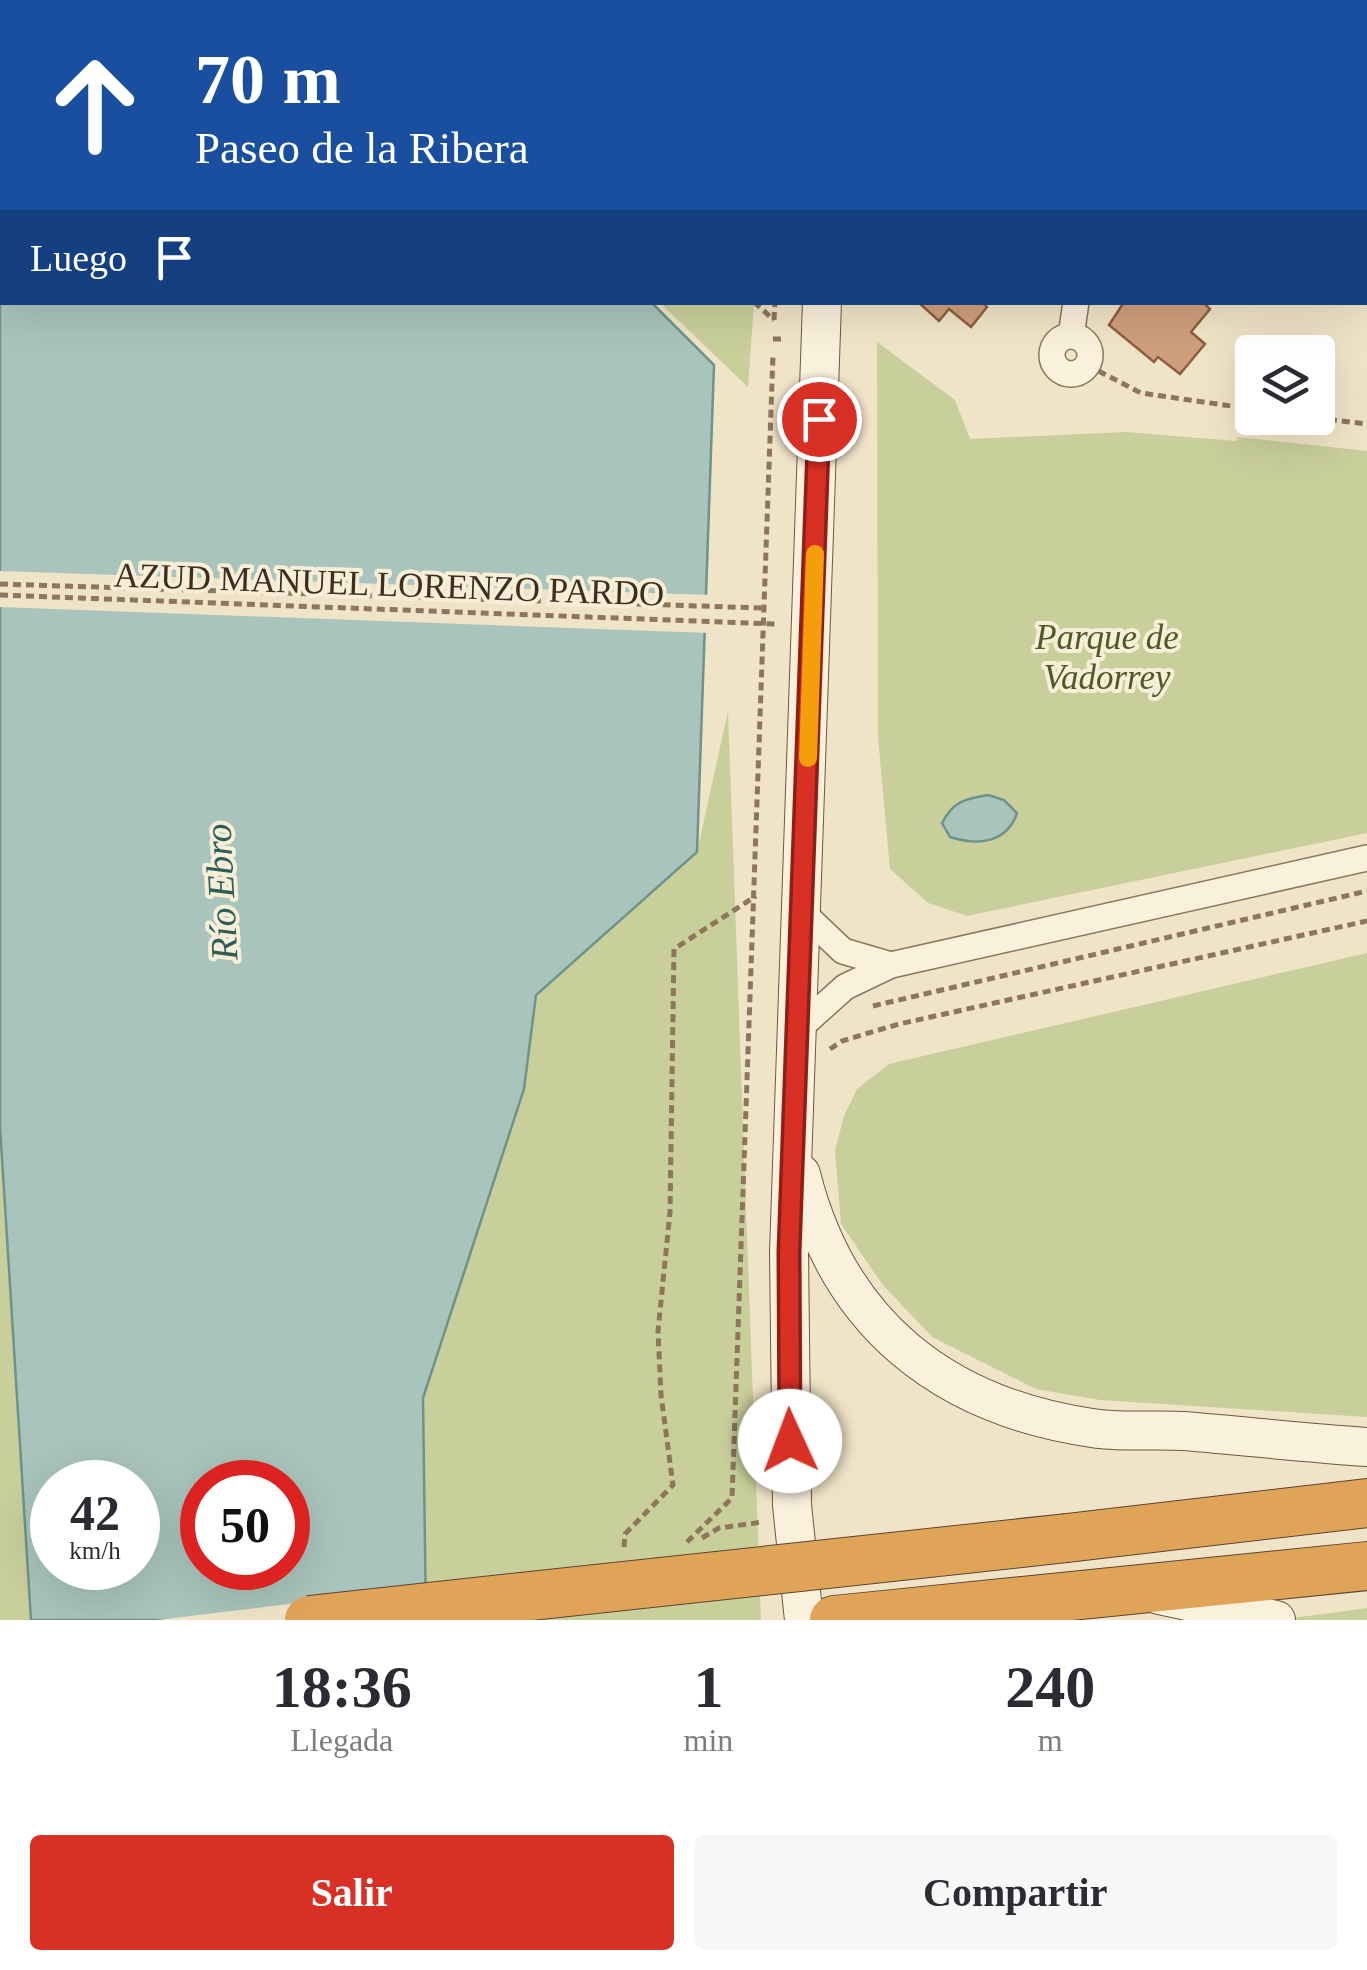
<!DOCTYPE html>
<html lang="es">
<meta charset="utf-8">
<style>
:root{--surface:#fff;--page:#f7f7f7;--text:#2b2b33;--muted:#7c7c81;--accent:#d93025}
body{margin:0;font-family:"Times New Roman",serif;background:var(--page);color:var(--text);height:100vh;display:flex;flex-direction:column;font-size:38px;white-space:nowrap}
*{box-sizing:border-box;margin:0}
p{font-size:32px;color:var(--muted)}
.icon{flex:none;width:55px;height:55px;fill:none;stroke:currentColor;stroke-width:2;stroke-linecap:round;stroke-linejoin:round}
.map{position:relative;height:1620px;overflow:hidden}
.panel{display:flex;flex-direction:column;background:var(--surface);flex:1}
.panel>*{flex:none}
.top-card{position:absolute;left:0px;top:0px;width:1368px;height:305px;box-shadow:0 10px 40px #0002;background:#1a4fa0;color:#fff;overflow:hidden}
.buttons{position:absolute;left:1235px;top:335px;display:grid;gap:20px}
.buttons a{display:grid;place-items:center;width:100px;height:100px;border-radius:10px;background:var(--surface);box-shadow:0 10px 40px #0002;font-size:50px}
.speed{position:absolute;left:30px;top:1460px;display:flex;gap:20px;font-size:50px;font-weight:700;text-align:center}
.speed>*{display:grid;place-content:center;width:130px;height:130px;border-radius:50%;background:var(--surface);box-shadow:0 10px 40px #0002;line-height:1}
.speed small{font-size:25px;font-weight:400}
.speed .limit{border:15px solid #d22;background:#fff;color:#111}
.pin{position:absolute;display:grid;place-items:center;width:85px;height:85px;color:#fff;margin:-42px;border:5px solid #fff;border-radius:50%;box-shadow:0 2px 10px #0007}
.me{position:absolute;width:110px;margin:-55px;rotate:358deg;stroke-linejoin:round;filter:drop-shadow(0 0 8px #0008)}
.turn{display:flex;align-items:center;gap:35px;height:210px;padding:0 30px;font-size:45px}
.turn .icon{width:130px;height:130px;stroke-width:2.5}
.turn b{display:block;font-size:70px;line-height:85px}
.then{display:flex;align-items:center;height:95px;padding:0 30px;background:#0003;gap:20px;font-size:38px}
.eta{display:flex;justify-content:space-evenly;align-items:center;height:170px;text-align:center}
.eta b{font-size:60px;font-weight:600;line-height:70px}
.action{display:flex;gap:20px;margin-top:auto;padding:20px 30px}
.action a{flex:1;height:115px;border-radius:10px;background:var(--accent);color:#fff;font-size:40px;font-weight:600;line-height:115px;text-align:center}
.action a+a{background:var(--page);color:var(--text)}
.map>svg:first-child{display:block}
.green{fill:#c9cf9b}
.water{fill:#a9c4bc;stroke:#6f938a;stroke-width:2.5;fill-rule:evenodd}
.pier{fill:#f0e4c8}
.building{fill:#cf9f7d;stroke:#8d5f41;stroke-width:2.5}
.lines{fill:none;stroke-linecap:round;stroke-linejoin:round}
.street-casing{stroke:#8d765c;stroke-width:28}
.secondary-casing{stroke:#6f573f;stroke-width:40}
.highway-casing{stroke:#5b4430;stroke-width:50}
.path{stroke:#8d765c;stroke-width:5;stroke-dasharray:8 5;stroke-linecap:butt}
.street{stroke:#faf1dc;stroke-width:25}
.secondary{stroke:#faf1dc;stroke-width:38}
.highway{stroke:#e0a458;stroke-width:48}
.highway-bridge-casing{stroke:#5b4430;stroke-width:50;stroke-linecap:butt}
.highway-bridge{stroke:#e0a458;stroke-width:48}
.route-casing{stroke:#8d1f18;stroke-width:25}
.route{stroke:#d93025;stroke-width:18}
.slow{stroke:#f59e0b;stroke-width:18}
.labels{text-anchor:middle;stroke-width:8;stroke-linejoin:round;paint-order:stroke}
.street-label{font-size:35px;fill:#3d2e20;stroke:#f7eed8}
.park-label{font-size:35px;font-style:italic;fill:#4d5a26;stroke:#f7eed8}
.water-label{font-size:38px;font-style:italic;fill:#2f5d5a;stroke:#f7eed8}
</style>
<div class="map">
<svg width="1367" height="1620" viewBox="0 0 1367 1620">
<rect width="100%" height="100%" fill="#f0e4c8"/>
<g class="green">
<polygon points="497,0 772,0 497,2"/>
<polygon points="660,303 754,303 748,387"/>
<polygon points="877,342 955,400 970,439 1127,432 1236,441 1238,437 1367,451 1367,833 967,916 928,903 890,869 878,737"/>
<polygon points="728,711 761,1620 426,1620 423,1398 524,1089 536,995 697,852"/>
<polygon points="1367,953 1367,1417 1100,1400 1036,1389 932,1337 882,1284 841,1224 835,1150 844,1116 857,1089 889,1064"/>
<polygon points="0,1126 31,1620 0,1620"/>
<polygon points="1367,1608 1367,1620 1278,1620"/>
</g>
<g class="water">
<path d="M0,0H497L2,2V302L652,303L714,365L697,852L536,995L524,1089L423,1398L426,1620H31L0,1126ZM52,1482H138V1568H52ZM202,1482H288V1568H202Z"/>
<path d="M988,795L1004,800L1017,813C1007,843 978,846 950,837L942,823C953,801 965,799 988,795Z"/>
</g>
<g class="pier">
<polygon points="0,571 711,595 709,633 0,607"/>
<polygon points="430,1587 431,1620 157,1620"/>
</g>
<g class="building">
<polygon points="662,0 728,0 725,2"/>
<polygon points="918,302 982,302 987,307 971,327 949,309 939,321"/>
<polygon points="1124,302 1203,302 1210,309 1191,332 1205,344 1180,374 1158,357 1154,362 1109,325"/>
</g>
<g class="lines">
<g class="street-casing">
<g id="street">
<polyline points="1365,7 1367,7"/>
<polyline points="1365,237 1367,237"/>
<polyline points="1071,336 1076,302"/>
<circle cx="1071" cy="355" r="19"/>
<polyline points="803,913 843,951 891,965"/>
<polyline points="796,1031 845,987 891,965 1367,858"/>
</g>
</g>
<g class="secondary-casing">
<g id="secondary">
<polyline points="832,2 832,0"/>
<path d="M801,1174C838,1323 942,1406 1092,1428C1122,1433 1153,1429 1184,1431C1245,1436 1306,1443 1367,1447"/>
<polyline points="1159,1595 1276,1620"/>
<polyline points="804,1620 792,1505 789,1252 822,302"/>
</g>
</g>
<g class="highway-casing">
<g id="highway">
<polyline points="1067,1538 1367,1503"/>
<polyline points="834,1620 1367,1566"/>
</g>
</g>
<g class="path">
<polyline points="587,2 587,0"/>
<polyline points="785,2 785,0"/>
<polyline points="754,302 774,320"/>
<polyline points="774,320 775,302"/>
<polyline points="773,339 785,339"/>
<polyline points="1087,365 1141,393 1252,409"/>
<polyline points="1316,418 1367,424"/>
<polyline points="0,584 762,608"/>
<polyline points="0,595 776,624"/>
<polyline points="873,1006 1367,891"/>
<polyline points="830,1049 842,1041 899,1024 1367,921"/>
<polyline points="702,1538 719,1528 763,1522"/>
<polyline points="687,1542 732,1498 773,355"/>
<polyline points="624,1547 625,1534 673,1485 661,1395 658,1331 670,1212 674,949 756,896"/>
</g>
<use href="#street" class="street"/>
<use href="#secondary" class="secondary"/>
<use href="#highway" class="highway"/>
<g class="highway-bridge-casing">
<polyline id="highway-bridge" points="309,1620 1067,1538"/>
</g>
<use href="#highway-bridge" class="highway-bridge"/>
</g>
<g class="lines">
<g class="route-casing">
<polyline id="route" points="790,1441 789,1252 819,419"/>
</g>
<use href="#route" class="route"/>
<polyline class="slow" points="808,758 815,554"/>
</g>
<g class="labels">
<g class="street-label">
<text transform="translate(389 584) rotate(2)" y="12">AZUD MANUEL LORENZO PARDO</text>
</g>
<g class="park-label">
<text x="1107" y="649">Parque de<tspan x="1107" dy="40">Vadorrey</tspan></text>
</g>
<g class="water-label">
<text transform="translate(221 892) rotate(-93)" y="13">Río Ebro</text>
</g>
</g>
</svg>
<div class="buttons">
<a><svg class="icon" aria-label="layers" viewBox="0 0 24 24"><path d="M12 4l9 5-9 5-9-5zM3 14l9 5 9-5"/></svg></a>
</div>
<div class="speed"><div>42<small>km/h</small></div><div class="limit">50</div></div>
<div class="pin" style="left:819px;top:419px;background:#d93025"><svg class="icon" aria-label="arrive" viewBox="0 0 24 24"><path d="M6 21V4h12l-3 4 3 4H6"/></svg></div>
<svg class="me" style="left:790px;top:1441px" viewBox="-20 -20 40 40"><circle r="19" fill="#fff"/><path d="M0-13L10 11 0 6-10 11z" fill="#d93025"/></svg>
<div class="top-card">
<div class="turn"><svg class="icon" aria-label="ahead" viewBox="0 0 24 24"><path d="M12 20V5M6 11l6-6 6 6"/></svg><div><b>70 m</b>Paseo de la Ribera</div></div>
<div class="then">Luego<svg class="icon" aria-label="arrive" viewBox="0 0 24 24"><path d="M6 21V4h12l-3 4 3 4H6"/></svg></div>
</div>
</div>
<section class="panel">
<div class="eta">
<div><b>18:36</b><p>Llegada</p></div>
<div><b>1</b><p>min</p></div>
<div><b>240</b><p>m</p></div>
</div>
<div class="action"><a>Salir</a><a>Compartir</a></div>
</section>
